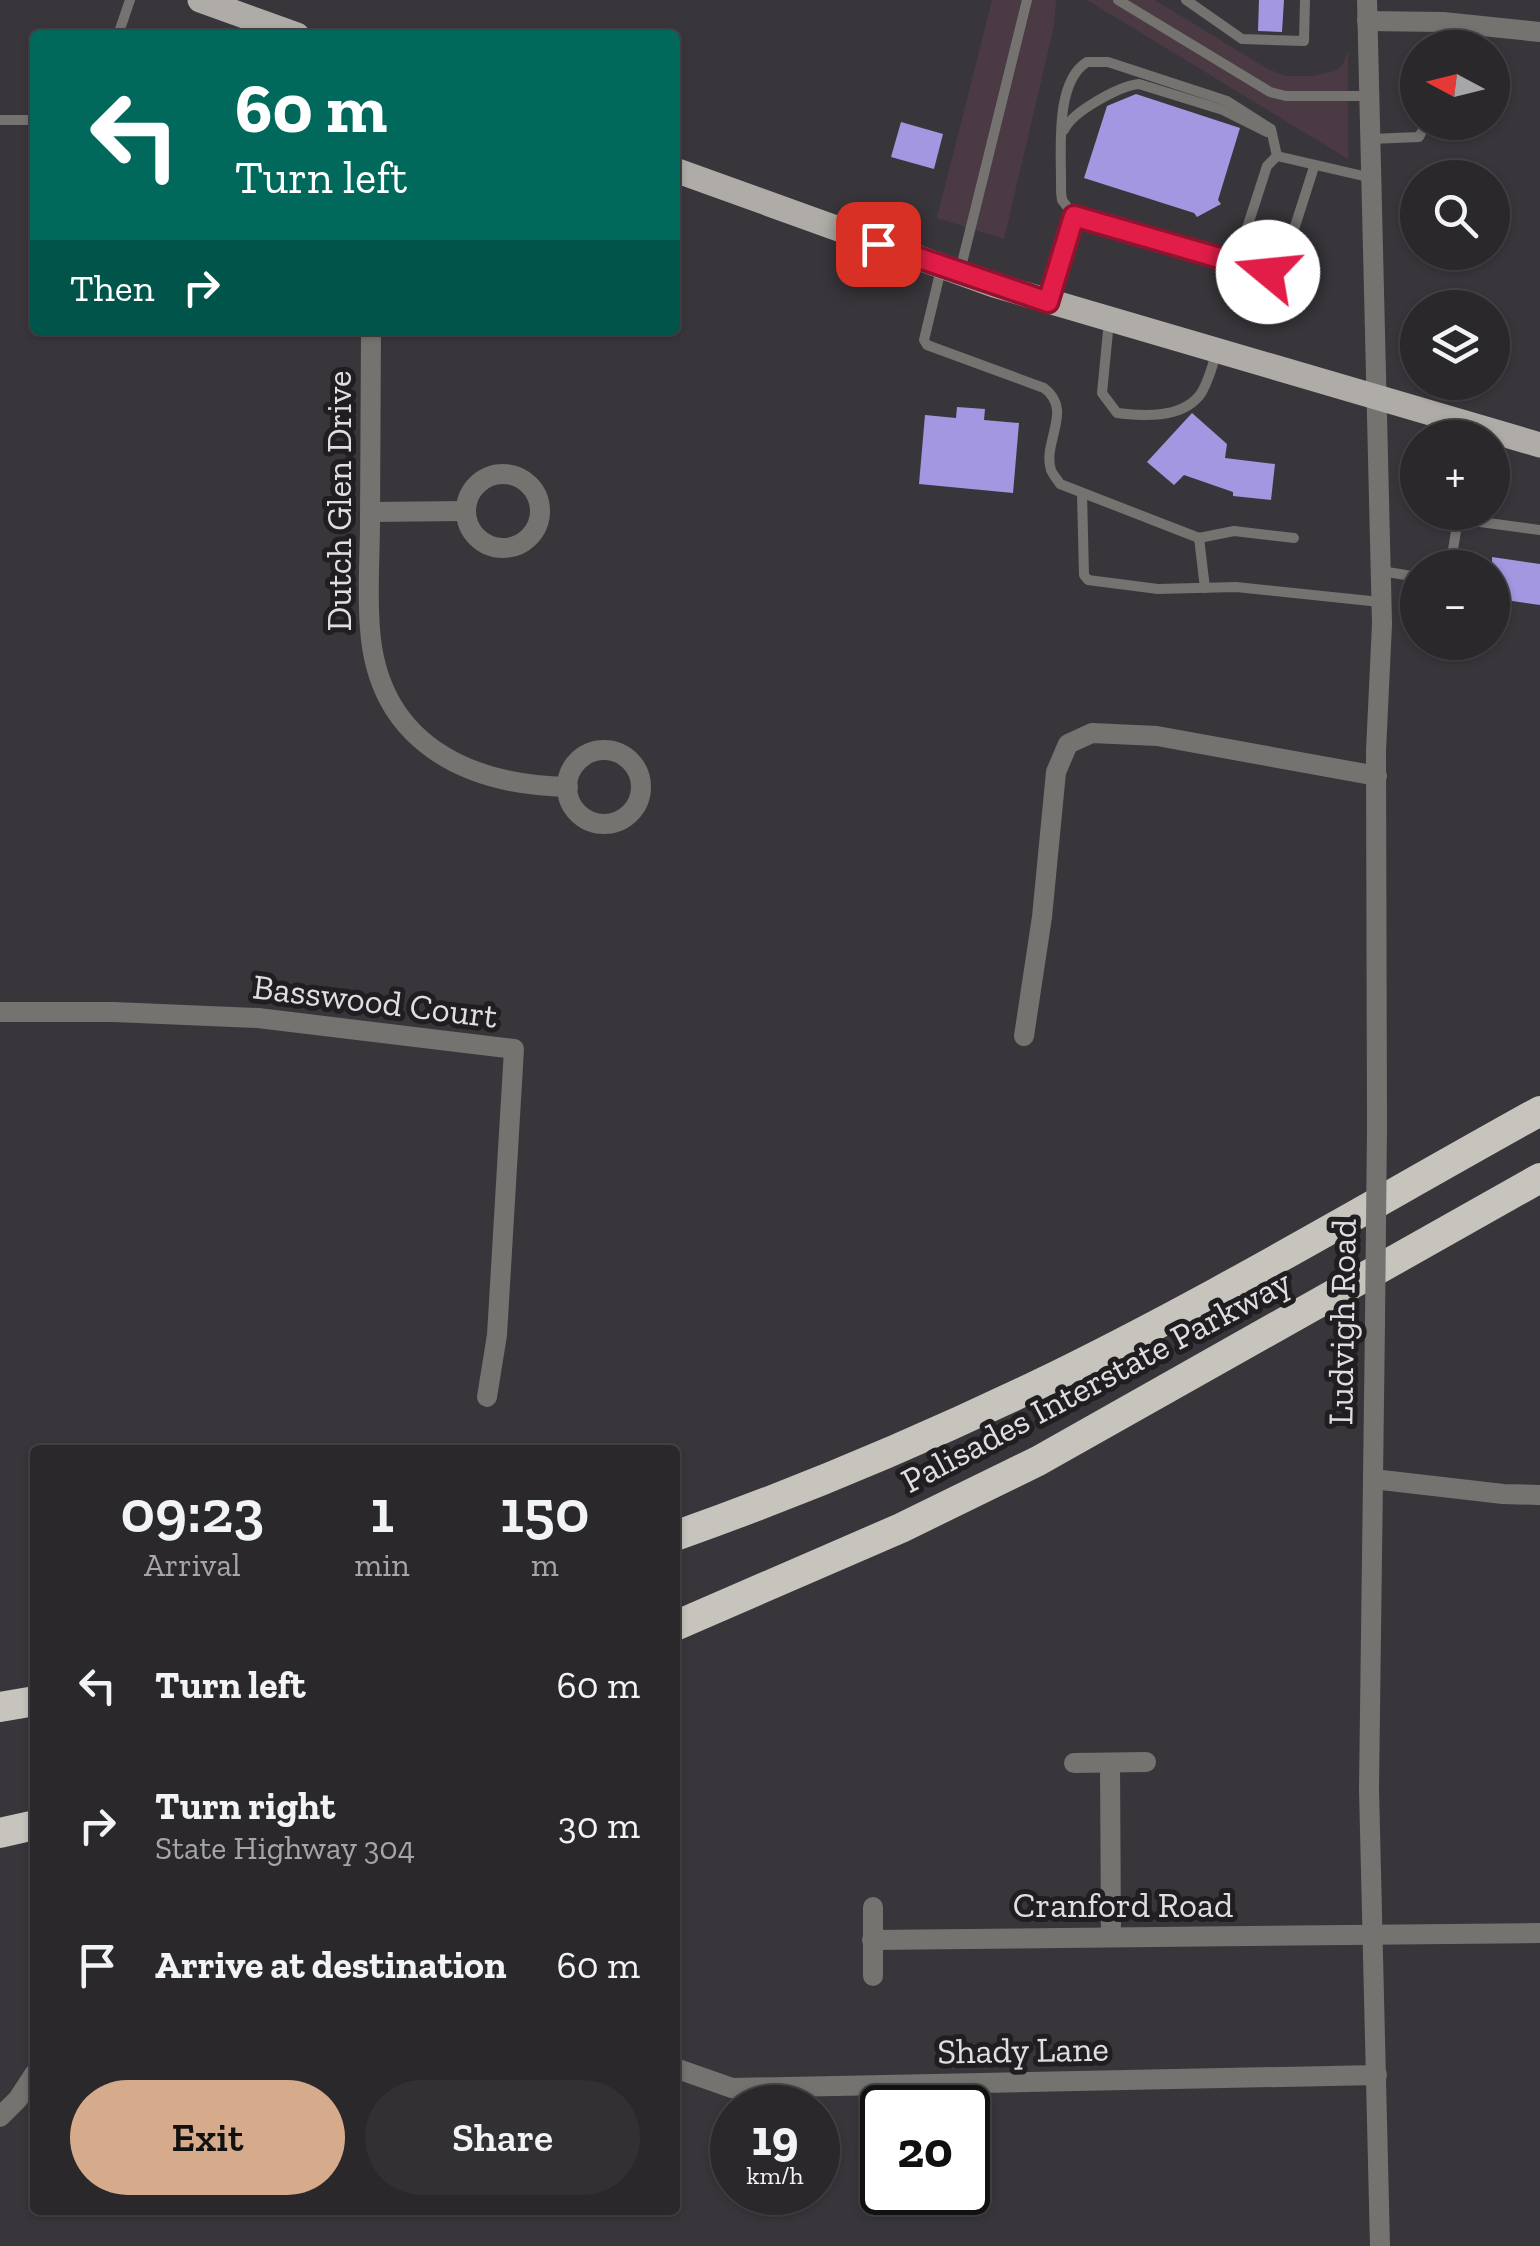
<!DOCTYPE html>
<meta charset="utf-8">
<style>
:root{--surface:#2b282c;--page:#333034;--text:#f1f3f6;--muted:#a6a6a9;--line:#474448;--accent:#d6ab8b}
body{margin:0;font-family:"Zilla Slab",serif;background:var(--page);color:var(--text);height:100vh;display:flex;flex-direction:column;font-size:38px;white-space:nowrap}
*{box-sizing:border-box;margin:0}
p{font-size:32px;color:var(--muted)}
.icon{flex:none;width:55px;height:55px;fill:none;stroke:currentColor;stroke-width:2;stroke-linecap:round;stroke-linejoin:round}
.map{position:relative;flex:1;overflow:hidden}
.details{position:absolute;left:30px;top:1445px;width:650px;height:770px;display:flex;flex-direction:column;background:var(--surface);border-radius:10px;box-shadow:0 2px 8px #0004,0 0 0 2px var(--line)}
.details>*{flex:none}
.guide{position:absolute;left:30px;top:30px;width:650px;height:305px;border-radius:10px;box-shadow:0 2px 8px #0004,0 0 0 2px var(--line);background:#00695c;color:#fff;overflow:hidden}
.needle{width:65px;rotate:277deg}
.buttons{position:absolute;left:1400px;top:30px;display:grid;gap:20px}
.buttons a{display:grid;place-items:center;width:110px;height:110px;border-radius:50%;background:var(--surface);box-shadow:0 2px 8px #0004,0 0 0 2px var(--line);font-size:50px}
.speed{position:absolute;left:710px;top:2085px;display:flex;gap:20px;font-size:50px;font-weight:700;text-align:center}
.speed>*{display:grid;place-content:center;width:130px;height:130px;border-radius:50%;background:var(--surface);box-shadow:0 2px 8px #0004,0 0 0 2px var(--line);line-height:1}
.speed small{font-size:25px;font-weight:400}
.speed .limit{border:5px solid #111;border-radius:15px;background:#fff;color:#111}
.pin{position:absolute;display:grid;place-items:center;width:85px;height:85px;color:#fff;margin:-42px;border-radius:20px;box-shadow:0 5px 15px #0006}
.me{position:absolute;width:110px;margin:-55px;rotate:287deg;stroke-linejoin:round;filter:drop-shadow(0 0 8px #0008)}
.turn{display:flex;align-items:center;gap:35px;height:210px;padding:0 40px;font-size:45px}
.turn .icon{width:130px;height:130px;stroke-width:2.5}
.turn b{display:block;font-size:70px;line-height:85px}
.then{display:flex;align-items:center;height:95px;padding:0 40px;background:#0003;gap:20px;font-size:38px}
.eta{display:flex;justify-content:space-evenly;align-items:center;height:170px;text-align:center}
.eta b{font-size:60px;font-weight:600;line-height:70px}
.action{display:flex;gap:20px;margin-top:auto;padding:20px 40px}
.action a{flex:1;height:115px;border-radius:60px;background:var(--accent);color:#111;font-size:40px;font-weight:600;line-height:115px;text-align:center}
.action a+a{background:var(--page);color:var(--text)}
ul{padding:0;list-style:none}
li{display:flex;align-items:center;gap:30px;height:140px;padding:0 40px}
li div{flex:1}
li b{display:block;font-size:38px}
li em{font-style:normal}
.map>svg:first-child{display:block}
.education{fill:#4b3944}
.building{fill:#a297e0}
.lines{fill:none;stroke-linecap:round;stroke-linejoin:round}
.service{stroke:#747370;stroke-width:10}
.minor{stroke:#747370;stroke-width:20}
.tertiary{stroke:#747370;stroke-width:20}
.primary{stroke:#afaca7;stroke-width:25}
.motorway{stroke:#c7c3bd;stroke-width:30}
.tertiary-bridge{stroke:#747370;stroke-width:20}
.route-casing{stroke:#92132f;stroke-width:25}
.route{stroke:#e11d48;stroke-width:18}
.labels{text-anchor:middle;stroke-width:10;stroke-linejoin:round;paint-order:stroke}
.street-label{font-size:35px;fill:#e0dee1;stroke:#201e21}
</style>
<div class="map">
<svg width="1540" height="2246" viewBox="0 0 1540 2246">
<rect width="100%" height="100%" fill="#39363b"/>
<g class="education">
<polygon points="992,0 1056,0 1054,26 1004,239 937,218"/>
<polygon points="1087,0 1155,0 1266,68 1285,76 1312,76 1335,71 1342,66 1348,52 1348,159"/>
</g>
<g class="building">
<polygon points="1259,0 1284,0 1282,32 1258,31"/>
<polygon points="1136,94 1240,128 1218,200 1221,204 1197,217 1194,213 1084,178 1107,106"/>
<polygon points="901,122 943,134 934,169 891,157"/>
<polygon points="957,407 985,409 984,420 1019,423 1013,493 919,484 925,415 956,418"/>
<polygon points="1192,413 1227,444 1225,458 1275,464 1271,500 1233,496 1233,492 1184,475 1174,485 1147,462"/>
<polygon points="1492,557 1540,564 1540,605 1492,598"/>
</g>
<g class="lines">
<g class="service">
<polyline points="1118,0 1270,92 1286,96 1369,96"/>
<polyline points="1186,0 1242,39 1304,41 1305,0"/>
<polyline points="118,35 130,0"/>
<polyline points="1439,48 1443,22"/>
<polyline points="0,120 35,120"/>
<path d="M1064,130C1072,112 1119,86 1139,84L1223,110L1267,132"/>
<polyline points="1370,139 1419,137 1427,122"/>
<polyline points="1277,156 1372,178"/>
<path d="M1074,216L1062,200L1061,192C1062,156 1053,83 1087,62H1108L1227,101L1271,129L1277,156"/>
<polyline points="1236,262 1267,166 1277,156"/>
<path d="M941,269L924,340L927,345L1044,388C1074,410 1042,442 1051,470C1053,475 1057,479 1060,484L1199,538L1234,531L1294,538"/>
<polyline points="960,271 1027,0"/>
<polyline points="1048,301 1074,216 1267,272 1281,270 1314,167"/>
<path d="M1109,321L1102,393L1117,413C1142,416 1180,419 1199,396C1208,385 1212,365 1217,352"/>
<polyline points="1082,493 1084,575 1088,580 1158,589 1236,587 1380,602"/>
<polyline points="1199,538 1205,588"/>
<polyline points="1450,568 1458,519 1540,530"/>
<polyline points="1381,571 1418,577"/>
</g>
<g class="minor">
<polyline points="1367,21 1443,22 1540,32"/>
<path d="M371,330C371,394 370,458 370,521C370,557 367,593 370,629C378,742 466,785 568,787"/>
<circle cx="503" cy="511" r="37"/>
<polyline points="370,512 466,511"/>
<circle cx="604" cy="787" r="37"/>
<polyline points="0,1012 114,1012 258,1018 514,1049 497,1335 487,1397"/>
<polyline points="1024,1036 1042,917 1056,772 1068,744 1092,733 1157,736 1377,776"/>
<polyline points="1373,1479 1503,1494 1540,1495"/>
<polyline points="1074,1763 1146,1762"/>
<polyline points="1110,1763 1111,1937"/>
<polyline points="872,1940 1540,1933"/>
<polyline points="873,1976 873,1907"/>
<polyline points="675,2068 732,2088 1377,2075"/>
<polyline points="0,2117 18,2099 35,2073"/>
</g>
<g class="tertiary">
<polyline points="1367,0 1382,624 1376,751 1377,1126"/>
<polyline points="1375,1323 1369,1789 1380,2246"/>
</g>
<g class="primary">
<polyline points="200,0 297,35"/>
<polyline points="675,170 994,285 1540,445"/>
</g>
<g class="motorway">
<path d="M675,1536C797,1493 916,1443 1033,1387C1206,1304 1372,1204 1540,1111"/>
<polyline points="675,1626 901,1528 1038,1461 1540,1178"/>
<polyline points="0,1707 35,1701"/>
<polyline points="0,1833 35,1825"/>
</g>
<polyline class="tertiary-bridge" points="1375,1323 1377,1126"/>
</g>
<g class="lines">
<g class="route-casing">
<polyline id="route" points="878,244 1048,302 1074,216 1268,272"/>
</g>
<use href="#route" class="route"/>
</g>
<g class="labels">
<g class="street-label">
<text transform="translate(339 501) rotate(-90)" y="12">Dutch Glen Drive</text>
<text transform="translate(375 1001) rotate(7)" y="12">Basswood Court</text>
<text transform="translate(1342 1322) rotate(-89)" y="12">Ludvigh Road</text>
<text transform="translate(1096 1381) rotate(-28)" y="12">Palisades Interstate Parkway</text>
<text x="1123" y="1917">Cranford Road</text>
<text transform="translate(1023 2050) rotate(-1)" y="12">Shady Lane</text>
</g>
</g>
</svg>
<div class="buttons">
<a><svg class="needle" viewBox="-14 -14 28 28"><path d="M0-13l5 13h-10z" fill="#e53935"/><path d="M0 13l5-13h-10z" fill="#a6a6a9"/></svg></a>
<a><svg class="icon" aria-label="search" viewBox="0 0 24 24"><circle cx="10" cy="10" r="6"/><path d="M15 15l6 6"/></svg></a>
<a><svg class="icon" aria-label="layers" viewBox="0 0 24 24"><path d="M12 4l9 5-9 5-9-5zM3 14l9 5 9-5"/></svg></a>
<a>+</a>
<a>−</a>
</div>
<div class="speed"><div>19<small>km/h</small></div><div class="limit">20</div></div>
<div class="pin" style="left:878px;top:244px;background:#d93025"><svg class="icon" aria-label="arrive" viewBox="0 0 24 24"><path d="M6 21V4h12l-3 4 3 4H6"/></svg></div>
<svg class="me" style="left:1268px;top:272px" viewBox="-20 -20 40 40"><circle r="19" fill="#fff"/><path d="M0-13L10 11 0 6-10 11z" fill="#e11d48"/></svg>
<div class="guide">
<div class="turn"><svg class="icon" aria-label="left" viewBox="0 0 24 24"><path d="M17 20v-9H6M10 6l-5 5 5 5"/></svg><div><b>60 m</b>Turn left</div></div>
<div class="then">Then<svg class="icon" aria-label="right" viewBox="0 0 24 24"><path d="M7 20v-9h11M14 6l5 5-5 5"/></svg></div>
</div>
<section class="details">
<div class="eta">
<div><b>09:23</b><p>Arrival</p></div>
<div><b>1</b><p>min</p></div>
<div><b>150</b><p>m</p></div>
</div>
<ul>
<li><svg class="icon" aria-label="left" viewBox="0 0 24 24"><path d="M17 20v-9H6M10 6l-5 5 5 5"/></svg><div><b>Turn left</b></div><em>60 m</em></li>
<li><svg class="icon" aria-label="right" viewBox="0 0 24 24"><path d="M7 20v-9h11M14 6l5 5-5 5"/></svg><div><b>Turn right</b><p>State Highway 304</p></div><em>30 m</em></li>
<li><svg class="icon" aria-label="arrive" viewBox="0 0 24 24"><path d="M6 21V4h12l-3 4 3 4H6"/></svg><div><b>Arrive at destination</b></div><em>60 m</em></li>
</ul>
<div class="action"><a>Exit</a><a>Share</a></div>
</section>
</div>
